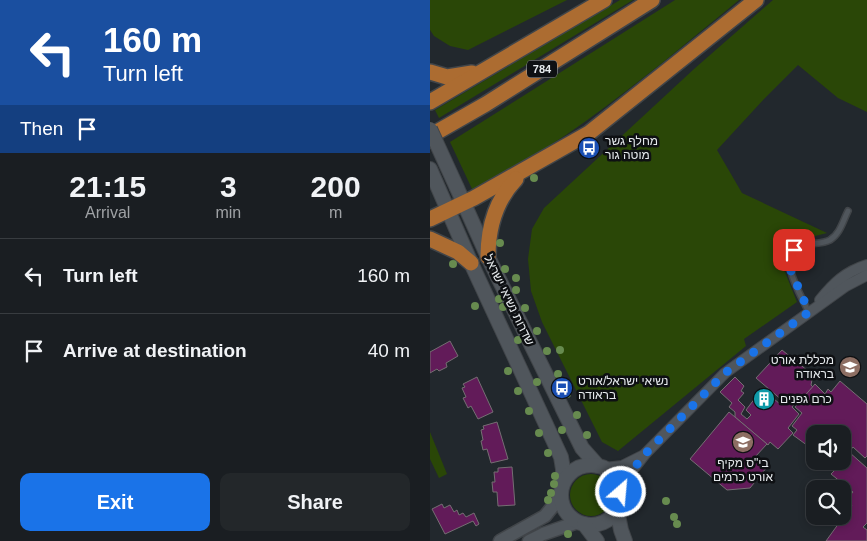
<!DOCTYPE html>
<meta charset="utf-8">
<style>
:root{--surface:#1a1e22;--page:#23272a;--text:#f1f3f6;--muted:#9fa2a5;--line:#383c40;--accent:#1a73e8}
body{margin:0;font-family:Helvetica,Heebo,sans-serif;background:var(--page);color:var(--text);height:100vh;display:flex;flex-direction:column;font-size:19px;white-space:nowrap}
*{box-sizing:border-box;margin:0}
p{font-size:16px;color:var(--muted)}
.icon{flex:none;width:28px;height:28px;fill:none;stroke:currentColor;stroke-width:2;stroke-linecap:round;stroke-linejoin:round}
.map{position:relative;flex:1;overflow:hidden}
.details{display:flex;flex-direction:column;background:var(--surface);width:430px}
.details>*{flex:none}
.guide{background:#1a4fa0;color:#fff;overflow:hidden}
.buttons{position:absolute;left:376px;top:425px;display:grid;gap:10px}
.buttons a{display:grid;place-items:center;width:45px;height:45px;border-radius:10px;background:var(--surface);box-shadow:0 2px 8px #0003,0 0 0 1px var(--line);font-size:25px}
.pin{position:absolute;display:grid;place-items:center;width:42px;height:42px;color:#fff;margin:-21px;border-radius:10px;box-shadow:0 2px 8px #0006}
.me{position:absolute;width:55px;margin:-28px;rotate:27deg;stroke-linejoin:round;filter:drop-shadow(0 0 4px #0008)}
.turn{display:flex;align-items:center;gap:18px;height:105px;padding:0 20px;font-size:22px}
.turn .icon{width:65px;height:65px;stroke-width:2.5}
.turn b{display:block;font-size:35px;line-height:42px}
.then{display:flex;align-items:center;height:48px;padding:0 20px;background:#0003;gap:10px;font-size:19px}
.eta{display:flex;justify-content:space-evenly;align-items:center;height:85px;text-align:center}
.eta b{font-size:30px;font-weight:700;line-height:35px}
.cta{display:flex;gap:10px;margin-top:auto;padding:10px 20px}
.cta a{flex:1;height:58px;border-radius:10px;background:var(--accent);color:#fff;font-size:20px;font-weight:700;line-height:58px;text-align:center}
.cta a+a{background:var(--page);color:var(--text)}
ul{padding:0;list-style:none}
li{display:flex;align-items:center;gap:15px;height:75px;padding:0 20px;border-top:1px solid var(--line)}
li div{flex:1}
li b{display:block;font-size:19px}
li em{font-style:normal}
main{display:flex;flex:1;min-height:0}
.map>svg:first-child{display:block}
.green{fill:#2a4707}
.building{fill:#621b59;stroke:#756e73}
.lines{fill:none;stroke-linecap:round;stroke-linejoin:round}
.service-casing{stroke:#414549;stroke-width:8}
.minor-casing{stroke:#414549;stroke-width:12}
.tertiary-casing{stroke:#414549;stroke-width:15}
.secondary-casing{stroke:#414549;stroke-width:16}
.primary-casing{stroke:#414549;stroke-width:18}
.service{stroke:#50565c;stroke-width:5}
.minor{stroke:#50565c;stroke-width:10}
.tertiary{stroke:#50565c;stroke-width:12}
.secondary{stroke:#50565c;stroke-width:14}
.primary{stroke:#ac6c31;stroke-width:15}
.secondary-bridge-casing{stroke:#414549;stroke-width:16;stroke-linecap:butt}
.secondary-bridge{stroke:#50565c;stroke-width:14}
.tree{fill:#678b4f}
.route{stroke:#1a73e8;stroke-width:9;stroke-dasharray:0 16.2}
.labels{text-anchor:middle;stroke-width:5;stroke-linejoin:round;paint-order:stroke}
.shield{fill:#0e1013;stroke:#a6a9ac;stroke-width:1}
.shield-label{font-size:11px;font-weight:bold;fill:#e7ebee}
.poi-label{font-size:12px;fill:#e7ebee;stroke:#0e1013;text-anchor:start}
.street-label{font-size:12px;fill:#e7ebee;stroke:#0e1013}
</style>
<main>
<section class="details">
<div class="guide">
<div class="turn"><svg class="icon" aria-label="left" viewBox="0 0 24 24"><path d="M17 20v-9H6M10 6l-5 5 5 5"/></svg><div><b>160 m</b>Turn left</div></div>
<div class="then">Then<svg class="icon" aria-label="arrive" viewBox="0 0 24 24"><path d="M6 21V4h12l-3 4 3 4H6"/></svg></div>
</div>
<div class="eta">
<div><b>21:15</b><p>Arrival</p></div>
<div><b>3</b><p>min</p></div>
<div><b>200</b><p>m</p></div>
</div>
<ul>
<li><svg class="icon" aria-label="left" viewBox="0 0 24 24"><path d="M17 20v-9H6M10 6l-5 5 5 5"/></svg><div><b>Turn left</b></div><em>160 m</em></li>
<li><svg class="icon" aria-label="arrive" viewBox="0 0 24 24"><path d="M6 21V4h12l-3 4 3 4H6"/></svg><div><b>Arrive at destination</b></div><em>40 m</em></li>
</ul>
<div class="cta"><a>Exit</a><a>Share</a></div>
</section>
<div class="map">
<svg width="437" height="541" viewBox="0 0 437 541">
<rect width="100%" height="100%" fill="#22282d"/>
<g class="green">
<polygon points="0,0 137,0 38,50 20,46 4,36 0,30"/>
<polygon points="190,0 203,0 9,118 5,110"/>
<path d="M245,0H309C259,41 209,83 156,121C120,147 81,169 43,191L20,142Z"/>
<polygon points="343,0 437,0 437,112 408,98 368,65 334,99 287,150 312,193 397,233 357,243 349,257 367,302 314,339 316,346 188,451 172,442 112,322 101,291 98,259 102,229 114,208 264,69"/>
<polygon points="0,432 17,474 9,478 0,459"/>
<circle cx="161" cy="495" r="21"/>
</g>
<g class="building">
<polygon points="20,341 28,356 16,363 17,367 9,371 7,369 0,373 0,352"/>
<polygon points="352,350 383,375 381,385 383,387 373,398 371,396 362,407 369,414 358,428 363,433 348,449 340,442 338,445 305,417 305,412 299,407 302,403 290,392 305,377 314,386 311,391 314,393 308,400 315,407 311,414 317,419 321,415 316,410 332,389 350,404 353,401 326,378"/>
<polygon points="47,377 63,412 48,419 41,406 38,408 33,398 36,397 32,388 35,387 33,384"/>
<polygon points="410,381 437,404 437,456 435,458 423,447 419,452 437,468 437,523 433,527 437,530 437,541 396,541 422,505 416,500 423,492 401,474 406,469 397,461 412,461 412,434 385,434 385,451 363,435 367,430 362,426 372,413 365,407 385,384 395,394 398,389 401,392"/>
<polygon points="299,412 337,444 325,457 337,467 320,488 297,490 260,459"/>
<polygon points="67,422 78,459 61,463 57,449 53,450 51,441 53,440 51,430 54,429 53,426"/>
<polygon points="82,467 85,505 68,506 67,492 63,492 62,482 65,482 64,472 68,472 68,468"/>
<polygon points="12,504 14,508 20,505 24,512 27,510 29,515 33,513 36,517 44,513 49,524 46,526 43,521 15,534 2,509"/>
</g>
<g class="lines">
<g class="service-casing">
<path id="service" d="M379,313C372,296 346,258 369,247C378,242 391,245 400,240C410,234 413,221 418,211"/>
</g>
<g class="minor-casing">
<g id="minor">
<path d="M390,300C404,283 415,272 437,265"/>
<polyline points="175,468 192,466 212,456"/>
<polyline points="191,492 198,476 215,454 295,373 416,286 437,275"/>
</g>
</g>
<g class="tertiary-casing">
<g id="tertiary">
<polyline points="70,541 115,516 131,496"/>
<polyline points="99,541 113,534 148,522"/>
</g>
</g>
<g class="secondary-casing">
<g id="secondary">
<polyline points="0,169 41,263 131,457 133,469 133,483"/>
<polyline points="27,188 58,257 152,448 168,466"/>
<circle cx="161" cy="495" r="30"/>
<polyline points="187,510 191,530 195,541"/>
<polyline points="154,524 167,541"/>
</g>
</g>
<g class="primary-casing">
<g id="primary">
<polyline points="0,72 17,77 42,73"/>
<polyline points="0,102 174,0"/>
<polyline points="0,136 56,104 222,0"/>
<polyline points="0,219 44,198 159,133 326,0"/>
<polyline points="0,239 28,252 41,263"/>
<path d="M58,257C58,228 65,201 86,179"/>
</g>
</g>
<use href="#service" class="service"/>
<use href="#minor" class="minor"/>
<use href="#tertiary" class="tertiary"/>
<use href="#secondary" class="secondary"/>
<use href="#primary" class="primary"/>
<g class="secondary-bridge-casing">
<polyline id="secondary-bridge" points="0,129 27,188"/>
</g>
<use href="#secondary-bridge" class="secondary-bridge"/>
</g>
<g class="tree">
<circle cx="104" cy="178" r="4"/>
<circle cx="70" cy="243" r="4"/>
<circle cx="23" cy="264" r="4"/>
<circle cx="75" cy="269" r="4"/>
<circle cx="86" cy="278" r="4"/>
<circle cx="86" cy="290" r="4"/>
<circle cx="69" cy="299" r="4"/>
<circle cx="45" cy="306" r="4"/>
<circle cx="73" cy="307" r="4"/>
<circle cx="95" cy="308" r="4"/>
<circle cx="107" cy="331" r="4"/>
<circle cx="88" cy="340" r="4"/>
<circle cx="130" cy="350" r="4"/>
<circle cx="117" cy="351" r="4"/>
<circle cx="78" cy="371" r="4"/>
<circle cx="128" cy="374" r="4"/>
<circle cx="107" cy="382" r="4"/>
<circle cx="88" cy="391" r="4"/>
<circle cx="137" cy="394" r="4"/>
<circle cx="99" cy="411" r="4"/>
<circle cx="147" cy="415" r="4"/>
<circle cx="132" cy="430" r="4"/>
<circle cx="109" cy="433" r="4"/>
<circle cx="157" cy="435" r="4"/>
<circle cx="118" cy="453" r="4"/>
<circle cx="125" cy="476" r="4"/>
<circle cx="124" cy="484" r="4"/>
<circle cx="121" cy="493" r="4"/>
<circle cx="118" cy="500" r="4"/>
<circle cx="236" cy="501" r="4"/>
<circle cx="244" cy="517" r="4"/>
<circle cx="247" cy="524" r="4"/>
<circle cx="138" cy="534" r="4"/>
</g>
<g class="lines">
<polyline class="route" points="191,492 198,476 215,454 295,373 379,312 358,264 360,255 364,250"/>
</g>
<defs>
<g id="bus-disc" transform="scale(1.125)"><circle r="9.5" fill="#1a4fb4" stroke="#0e1013"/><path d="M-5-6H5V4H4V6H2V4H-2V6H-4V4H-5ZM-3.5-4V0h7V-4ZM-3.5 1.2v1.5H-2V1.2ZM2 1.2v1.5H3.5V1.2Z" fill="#fff"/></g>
<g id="university-disc" transform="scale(1.125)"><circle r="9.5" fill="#8d6e63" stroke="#0e1013"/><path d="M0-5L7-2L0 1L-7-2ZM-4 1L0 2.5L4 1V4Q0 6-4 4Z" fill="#fff"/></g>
<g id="building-disc" transform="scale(1.125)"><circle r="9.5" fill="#0f9aa8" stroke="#0e1013"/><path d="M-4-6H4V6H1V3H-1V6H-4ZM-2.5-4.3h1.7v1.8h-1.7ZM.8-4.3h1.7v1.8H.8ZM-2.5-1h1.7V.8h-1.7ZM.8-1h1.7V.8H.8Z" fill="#fff"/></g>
<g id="school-disc" transform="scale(1.125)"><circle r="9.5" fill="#8d6e63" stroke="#0e1013"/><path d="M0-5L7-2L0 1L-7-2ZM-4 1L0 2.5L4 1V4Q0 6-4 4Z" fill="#fff"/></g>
</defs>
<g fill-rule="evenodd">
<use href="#bus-disc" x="159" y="148"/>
<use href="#university-disc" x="420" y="367"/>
<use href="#bus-disc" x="132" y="388"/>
<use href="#building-disc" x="334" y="399"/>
<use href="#school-disc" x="313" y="442"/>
</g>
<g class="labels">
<rect class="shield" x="97" y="60.5" width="30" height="17" rx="4"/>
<g class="shield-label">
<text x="112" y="73">784</text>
</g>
<g class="poi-label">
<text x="175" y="145">מחלף גשר<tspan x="175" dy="14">מוטה גור</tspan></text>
<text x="404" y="364" text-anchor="end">מכללת אורט<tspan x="404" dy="14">בראודה</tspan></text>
<text x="148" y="385">נשיאי ישראל/אורט<tspan x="148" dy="14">בראודה</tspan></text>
<text x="350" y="403">כרם גפנים</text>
<text x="313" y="467" text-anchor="middle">בי"ס מקיף<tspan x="313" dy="14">אורט כרמים</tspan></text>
</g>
<g class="street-label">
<text transform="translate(79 300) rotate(64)" y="4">שדרות נשיאי ישראל</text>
</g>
</g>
</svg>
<div class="buttons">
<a><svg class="icon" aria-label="sound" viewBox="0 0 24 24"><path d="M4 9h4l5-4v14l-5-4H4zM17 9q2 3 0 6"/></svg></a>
<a><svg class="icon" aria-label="search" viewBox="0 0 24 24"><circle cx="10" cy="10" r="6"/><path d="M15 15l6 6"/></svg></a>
</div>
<div class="pin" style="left:364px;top:250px;background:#d93025"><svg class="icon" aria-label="arrive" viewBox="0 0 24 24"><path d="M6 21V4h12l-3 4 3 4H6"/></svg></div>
<svg class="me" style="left:191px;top:492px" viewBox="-20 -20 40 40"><circle r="17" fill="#1a73e8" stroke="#fff" stroke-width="3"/><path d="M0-11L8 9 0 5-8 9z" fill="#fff"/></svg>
</div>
</main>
